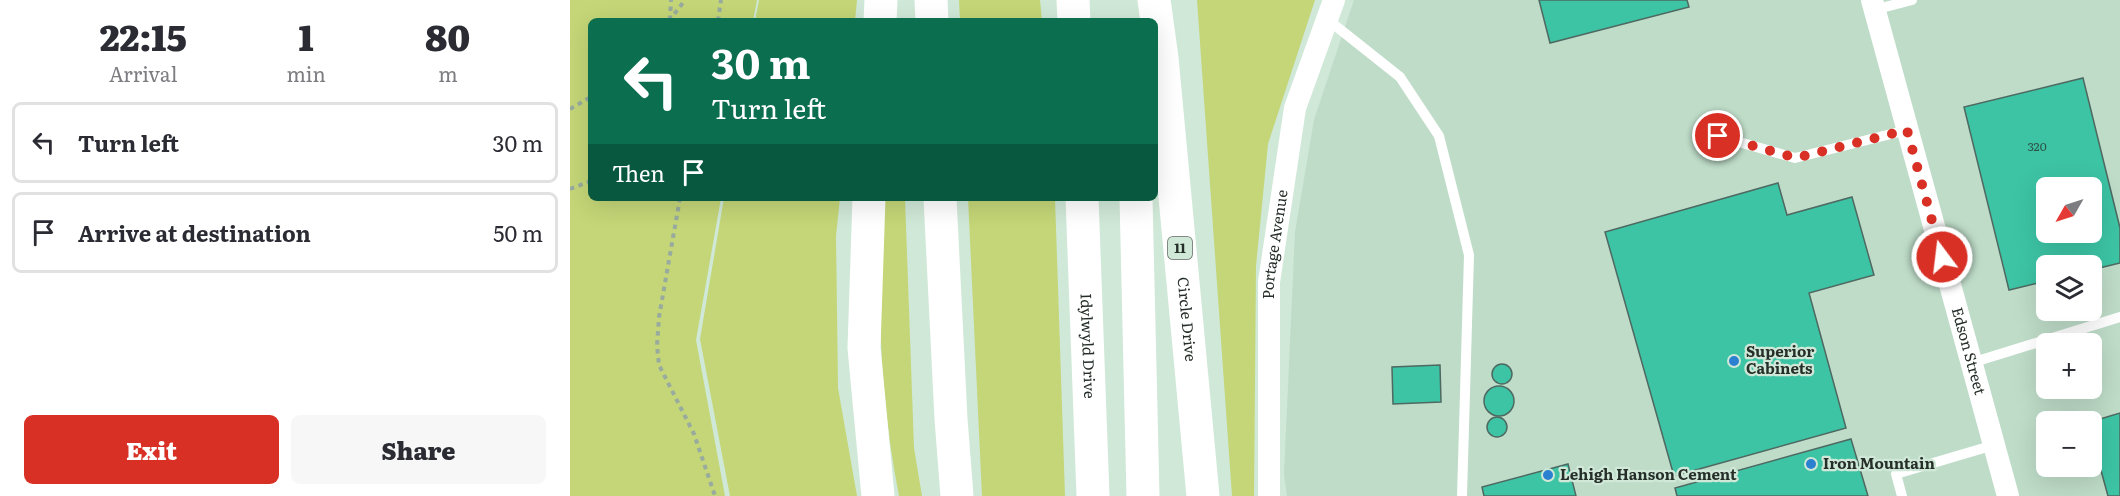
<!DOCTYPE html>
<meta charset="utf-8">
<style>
:root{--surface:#fff;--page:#f7f7f7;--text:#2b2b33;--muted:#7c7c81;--line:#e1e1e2;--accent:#d93025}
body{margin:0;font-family:Literata,serif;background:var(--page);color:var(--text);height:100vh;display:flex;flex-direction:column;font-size:22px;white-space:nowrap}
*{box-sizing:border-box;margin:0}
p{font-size:20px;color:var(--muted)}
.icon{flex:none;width:33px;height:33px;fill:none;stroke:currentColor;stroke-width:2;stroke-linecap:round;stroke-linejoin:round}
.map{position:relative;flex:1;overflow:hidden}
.details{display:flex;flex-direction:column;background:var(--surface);width:570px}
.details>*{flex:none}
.top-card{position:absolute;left:18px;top:18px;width:570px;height:183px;border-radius:9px;box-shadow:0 6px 24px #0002;background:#0b6e4f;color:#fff;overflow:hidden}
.needle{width:39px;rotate:231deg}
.tools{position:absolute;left:1466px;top:177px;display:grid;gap:12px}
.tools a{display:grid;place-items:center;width:66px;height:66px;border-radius:9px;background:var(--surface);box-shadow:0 6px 24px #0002;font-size:30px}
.pin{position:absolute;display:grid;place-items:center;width:51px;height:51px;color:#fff;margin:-26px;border:3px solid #fff;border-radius:50%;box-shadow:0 2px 6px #0007}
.me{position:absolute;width:66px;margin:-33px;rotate:345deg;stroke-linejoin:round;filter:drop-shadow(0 0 4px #0008)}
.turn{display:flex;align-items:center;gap:21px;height:126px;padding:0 24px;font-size:27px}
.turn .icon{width:78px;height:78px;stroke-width:2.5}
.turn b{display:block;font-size:42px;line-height:51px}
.then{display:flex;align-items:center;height:57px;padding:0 24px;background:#0003;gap:12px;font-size:22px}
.eta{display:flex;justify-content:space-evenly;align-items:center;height:102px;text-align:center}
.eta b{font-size:36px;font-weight:800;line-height:42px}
.primary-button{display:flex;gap:12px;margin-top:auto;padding:12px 24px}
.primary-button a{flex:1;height:69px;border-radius:9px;background:var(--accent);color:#fff;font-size:24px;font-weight:800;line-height:69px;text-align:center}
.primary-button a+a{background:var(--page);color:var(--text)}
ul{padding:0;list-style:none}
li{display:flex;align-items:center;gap:18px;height:81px;margin:0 12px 9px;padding:0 12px;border:3px solid var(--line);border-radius:9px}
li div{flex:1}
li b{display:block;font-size:22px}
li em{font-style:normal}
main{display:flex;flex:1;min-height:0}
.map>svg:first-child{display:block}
.built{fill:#bedcc8;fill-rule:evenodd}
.green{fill:#c4d677}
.building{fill:#3dc4a5;stroke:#4e6961;stroke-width:1.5;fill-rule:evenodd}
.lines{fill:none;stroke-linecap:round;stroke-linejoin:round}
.path{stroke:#98ab9e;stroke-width:4;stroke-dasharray:4.5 4.5;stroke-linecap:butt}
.lane{stroke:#fff;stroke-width:10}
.street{stroke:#fff;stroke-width:22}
.highway{stroke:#fff;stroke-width:33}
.route{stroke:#d93025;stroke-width:10;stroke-dasharray:0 18}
.poi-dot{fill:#2b81cf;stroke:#d0e8d7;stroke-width:2}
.labels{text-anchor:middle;stroke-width:4.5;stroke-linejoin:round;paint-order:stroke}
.number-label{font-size:12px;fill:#2b5447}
.shield{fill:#d0e8d7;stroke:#58665c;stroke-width:1.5}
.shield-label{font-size:14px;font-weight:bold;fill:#252e28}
.street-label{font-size:15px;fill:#252e28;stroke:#d0e8d7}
.poi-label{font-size:15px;font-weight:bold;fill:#252e28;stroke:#d0e8d7;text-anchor:start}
</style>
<main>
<section class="details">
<div class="eta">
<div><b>22:15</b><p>Arrival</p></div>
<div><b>1</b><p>min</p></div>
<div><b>80</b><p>m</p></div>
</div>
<ul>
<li><svg class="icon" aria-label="left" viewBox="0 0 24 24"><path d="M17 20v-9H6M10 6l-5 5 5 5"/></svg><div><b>Turn left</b></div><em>30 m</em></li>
<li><svg class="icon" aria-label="arrive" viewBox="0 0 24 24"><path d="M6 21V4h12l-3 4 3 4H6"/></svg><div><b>Arrive at destination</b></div><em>50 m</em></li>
</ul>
<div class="primary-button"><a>Exit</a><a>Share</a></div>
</section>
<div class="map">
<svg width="1550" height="496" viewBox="0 0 1550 496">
<rect width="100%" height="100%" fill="#d0e8d7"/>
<path class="built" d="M784,0H1550V496H717L714,474L725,232L744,120ZM1476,188H1521V232H1476ZM1476,266H1521V310H1476ZM1476,344H1521V388H1476ZM1476,422H1521V466H1476Z"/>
<g class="green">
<polygon points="0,0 187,0 183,21 21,21 21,198 151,198 126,340 155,496 0,496"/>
<polygon points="189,0 287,0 285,21 185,21"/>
<polygon points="389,0 470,0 472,21 390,21"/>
<polygon points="627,0 745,0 698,144 686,266 684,496 662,496"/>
<polygon points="154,198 270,198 266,236 268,388 287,496 160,496 130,339"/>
<path d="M313,198H335L344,448L352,496H329C310,398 306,297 313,198Z"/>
<polygon points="398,198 485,198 495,496 412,496"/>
</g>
<g class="building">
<polygon points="969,0 1117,0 1119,7 980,43"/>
<path d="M1513,78L1550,228V263L1521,270V266H1476V281L1439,290L1394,107ZM1476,188H1521V232H1476Z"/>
<polygon points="1208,183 1217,215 1282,197 1304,275 1239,293 1276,428 1104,476 1035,232"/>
<circle cx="932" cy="374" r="10"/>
<polygon points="870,365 871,402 823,404 822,367"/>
<circle cx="929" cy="401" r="15"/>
<polygon points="1550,413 1550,496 1538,496 1521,434 1520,422"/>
<circle cx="927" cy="427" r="10"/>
<polygon points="1281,439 1298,496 1107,496 1105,488"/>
<polygon points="998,464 1006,496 914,496 912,487"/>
</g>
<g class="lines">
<g class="path">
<polyline points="100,20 101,0"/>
<polyline points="99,21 115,0"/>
<polyline points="148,21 151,0"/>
<polyline points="0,109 21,97"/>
<polyline points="0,189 21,181"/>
<polyline points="110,198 89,317 87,346 89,365 124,434 145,496"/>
</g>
<g class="lane">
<polyline points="1304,10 1342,0"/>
<polyline points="757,19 830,77 869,136 899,255 892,496"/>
<polyline points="1148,136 1225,158 1337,130"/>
<polyline points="1401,363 1550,317"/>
<polyline points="1332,496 1326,474 1424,445"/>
</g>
<g class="street">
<path id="s1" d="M1302,0L1438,496"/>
<path id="s2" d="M699,496V282L725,108L764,0"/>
</g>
<g class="highway">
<polyline points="361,0 362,21"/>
<polyline points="503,0 504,21"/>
<path id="s3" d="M584,0L592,58L633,496"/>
<polyline points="310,21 311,0"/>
<polyline points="299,198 294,348 308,496"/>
<polyline points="370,198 381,419 387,496"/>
<path id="s4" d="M512,198L523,496"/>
<polyline points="566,198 573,496"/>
</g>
</g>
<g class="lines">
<polyline class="route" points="1148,136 1226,158 1337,130 1372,257"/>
</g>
<g class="poi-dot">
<circle cx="1164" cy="361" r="6"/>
<circle cx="1241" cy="464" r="6"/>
<circle cx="978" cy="475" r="6"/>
</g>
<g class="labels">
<g class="number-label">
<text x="1467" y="151">320</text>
</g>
<rect class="shield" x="598" y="237" width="24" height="22" rx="4.5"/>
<g class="shield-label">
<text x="610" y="253">11</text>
</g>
<g class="street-label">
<text dy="5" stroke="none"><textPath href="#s2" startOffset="252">Portage Avenue</textPath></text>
<text dy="5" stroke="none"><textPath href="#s3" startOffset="321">Circle Drive</textPath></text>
<text dy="5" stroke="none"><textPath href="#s4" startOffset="148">Idylwyld Drive</textPath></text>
<text dy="5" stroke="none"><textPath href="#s1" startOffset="364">Edson Street</textPath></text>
</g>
<g class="poi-label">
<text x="1176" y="357">Superior<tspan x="1176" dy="17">Cabinets</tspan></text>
<text x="1253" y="469">Iron Mountain</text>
<text x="990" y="480">Lehigh Hanson Cement</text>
</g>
</g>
</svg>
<div class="tools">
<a><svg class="needle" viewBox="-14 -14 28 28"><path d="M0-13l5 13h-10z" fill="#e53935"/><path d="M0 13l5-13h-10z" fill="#7c7c81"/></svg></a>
<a><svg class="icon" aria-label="layers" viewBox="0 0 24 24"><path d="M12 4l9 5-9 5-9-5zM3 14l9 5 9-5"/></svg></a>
<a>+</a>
<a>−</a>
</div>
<div class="pin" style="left:1148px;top:136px;background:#d93025"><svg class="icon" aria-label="arrive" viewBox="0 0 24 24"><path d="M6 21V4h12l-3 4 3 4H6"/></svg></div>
<svg class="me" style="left:1372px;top:257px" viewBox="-20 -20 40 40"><circle r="17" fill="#d93025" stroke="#fff" stroke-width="3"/><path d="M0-11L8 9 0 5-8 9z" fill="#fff"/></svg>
<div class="top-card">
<div class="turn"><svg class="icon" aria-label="left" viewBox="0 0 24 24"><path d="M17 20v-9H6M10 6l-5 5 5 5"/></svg><div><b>30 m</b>Turn left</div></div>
<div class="then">Then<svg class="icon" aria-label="arrive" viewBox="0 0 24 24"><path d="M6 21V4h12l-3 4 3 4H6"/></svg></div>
</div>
</div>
</main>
